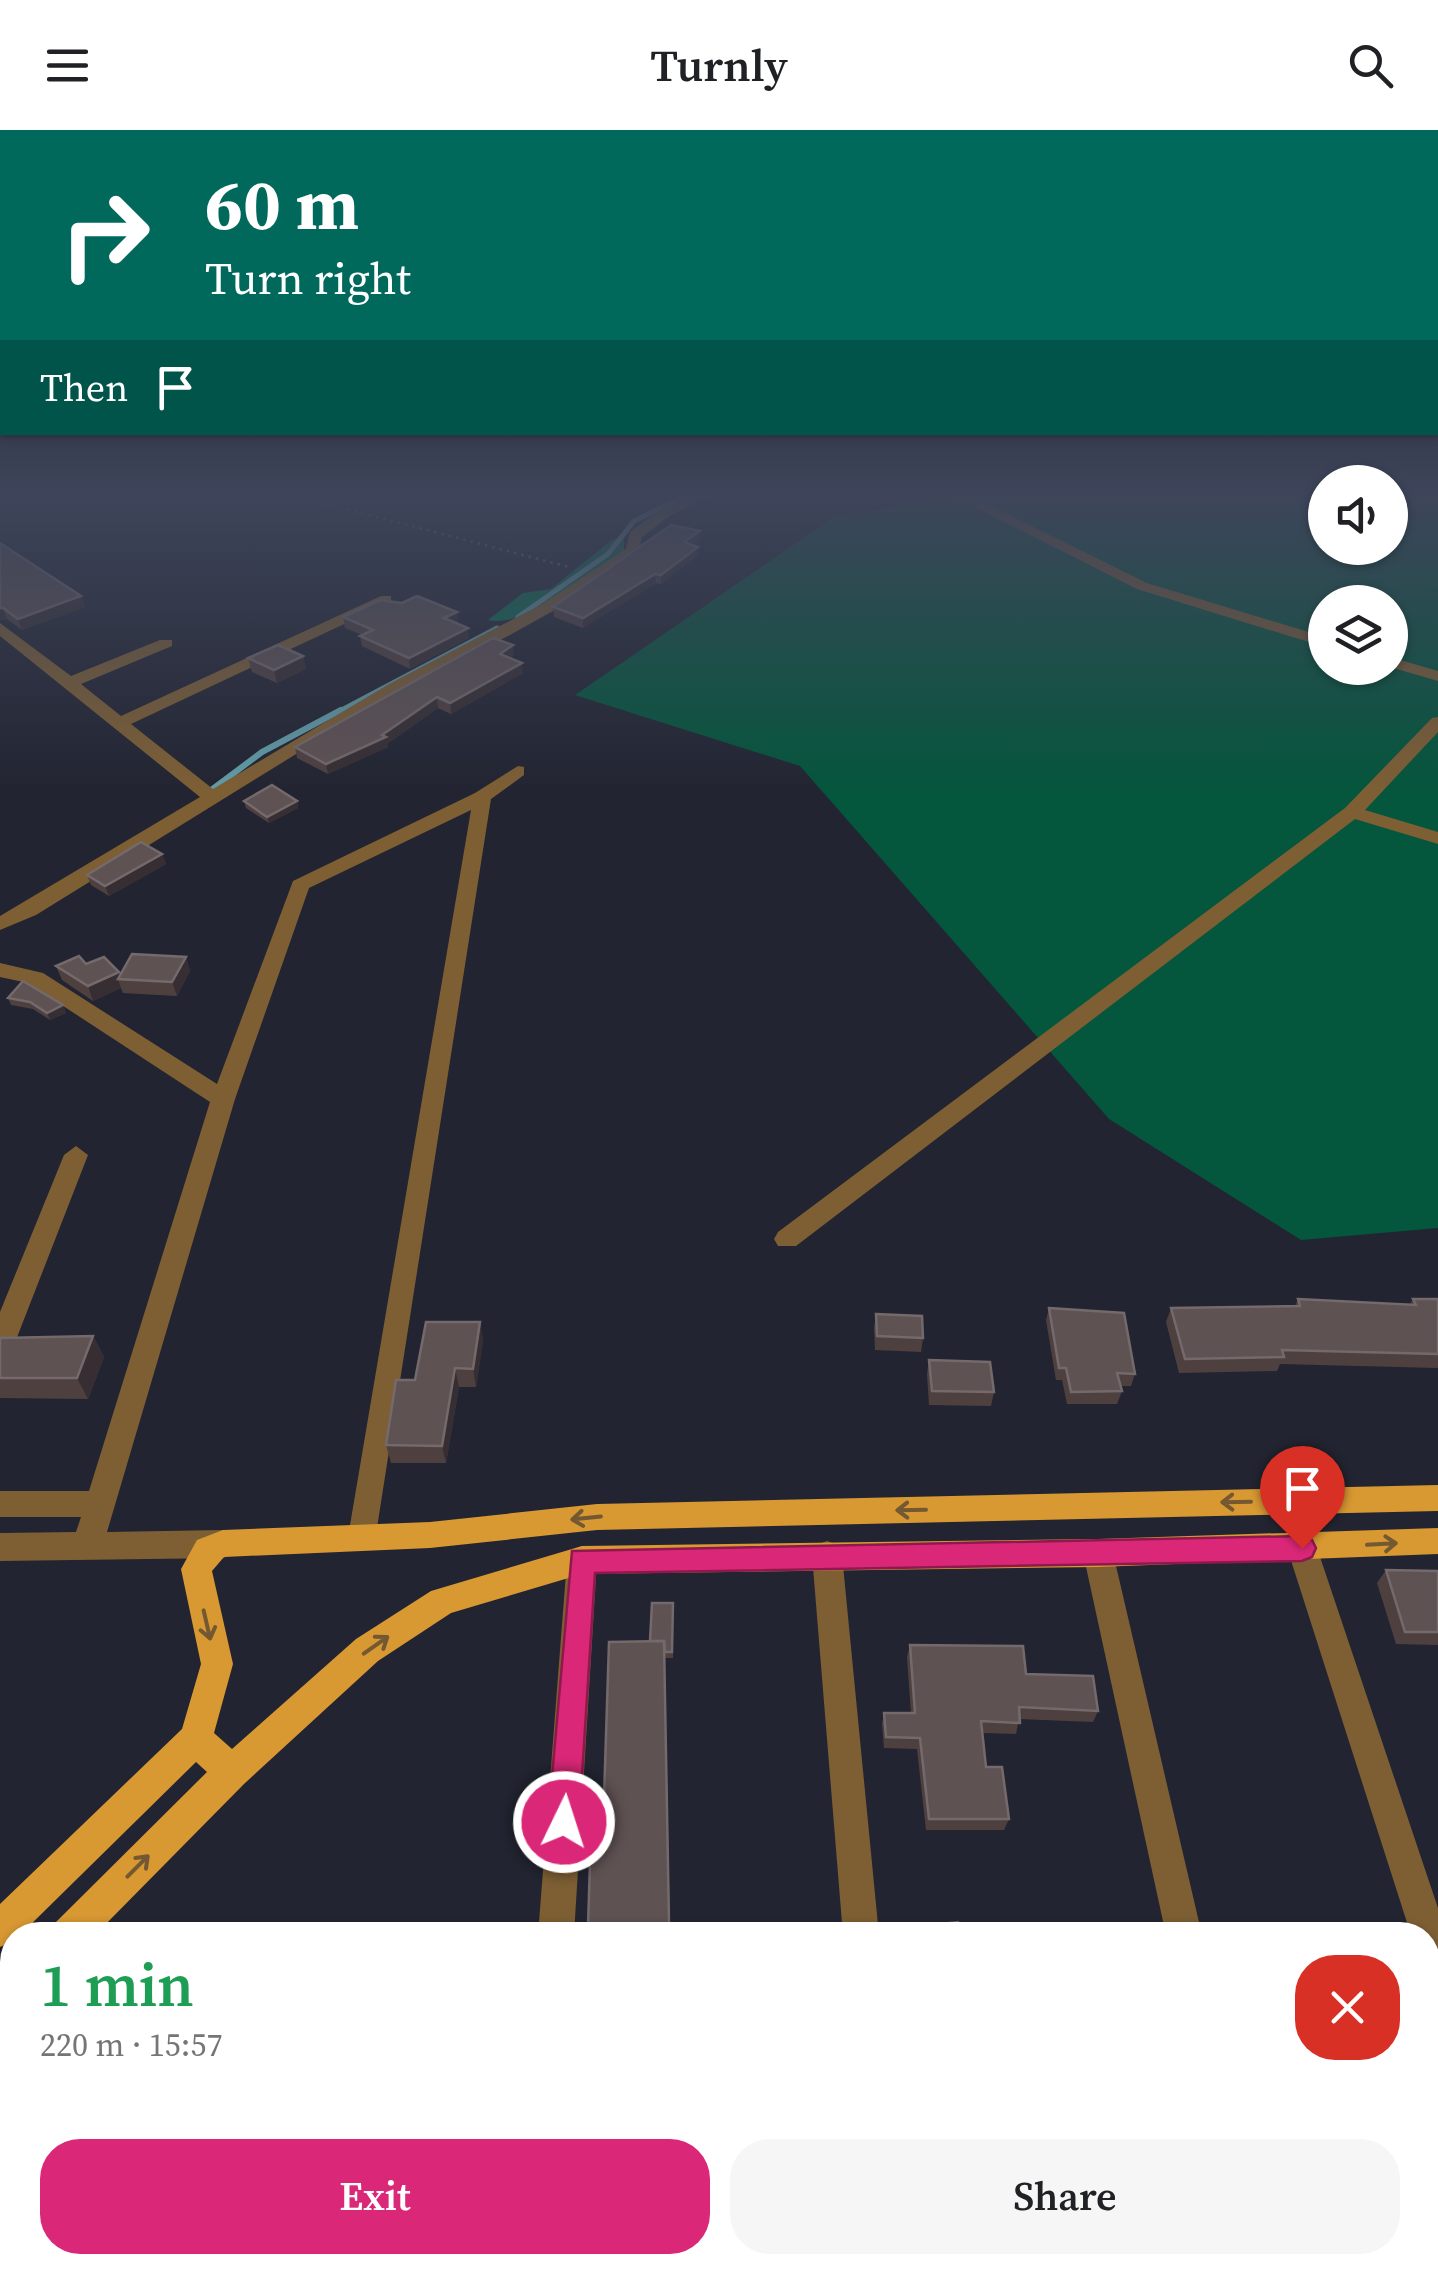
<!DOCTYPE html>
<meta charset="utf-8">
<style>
:root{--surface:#fff;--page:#f6f6f6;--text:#202124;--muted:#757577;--accent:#db2777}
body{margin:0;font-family:"Source Serif 4",serif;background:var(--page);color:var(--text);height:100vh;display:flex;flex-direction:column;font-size:38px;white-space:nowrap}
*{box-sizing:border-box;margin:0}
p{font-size:32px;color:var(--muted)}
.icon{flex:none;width:55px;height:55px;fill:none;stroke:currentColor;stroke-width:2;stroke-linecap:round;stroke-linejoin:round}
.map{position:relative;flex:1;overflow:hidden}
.details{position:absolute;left:0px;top:1792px;width:1440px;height:352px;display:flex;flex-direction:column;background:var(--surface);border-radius:40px 40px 0 0;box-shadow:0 2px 8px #0004}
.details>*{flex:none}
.top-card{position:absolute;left:0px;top:0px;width:1440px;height:305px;box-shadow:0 2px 8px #0004;background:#00695c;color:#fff;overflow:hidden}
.fabs{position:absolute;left:1308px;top:335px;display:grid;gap:20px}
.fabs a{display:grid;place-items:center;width:100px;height:100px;border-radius:50%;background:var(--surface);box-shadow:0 2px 8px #0004;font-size:50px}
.pin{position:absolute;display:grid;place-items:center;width:85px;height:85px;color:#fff;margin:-102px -42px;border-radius:50% 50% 50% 0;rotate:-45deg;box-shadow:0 0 10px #0007}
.pin .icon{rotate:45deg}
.me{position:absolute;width:110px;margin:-55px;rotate:4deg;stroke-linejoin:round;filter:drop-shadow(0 0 8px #0008)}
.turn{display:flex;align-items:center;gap:35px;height:210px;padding:0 40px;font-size:45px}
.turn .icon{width:130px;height:130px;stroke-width:2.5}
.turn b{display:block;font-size:70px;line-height:85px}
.then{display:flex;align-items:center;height:95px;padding:0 40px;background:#0003;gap:20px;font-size:38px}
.round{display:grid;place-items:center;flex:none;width:105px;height:105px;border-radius:40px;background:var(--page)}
.summary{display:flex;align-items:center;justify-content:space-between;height:170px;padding:0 40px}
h1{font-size:60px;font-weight:600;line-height:75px;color:#1e9e55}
.button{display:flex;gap:20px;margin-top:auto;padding:20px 40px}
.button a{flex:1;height:115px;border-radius:40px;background:var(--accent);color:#fff;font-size:40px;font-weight:600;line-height:115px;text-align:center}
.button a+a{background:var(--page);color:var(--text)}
header{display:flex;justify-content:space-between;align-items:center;height:130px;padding:0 40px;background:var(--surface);font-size:45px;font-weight:600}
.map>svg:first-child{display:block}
.green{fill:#04563c;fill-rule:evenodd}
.forest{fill:#056f4f}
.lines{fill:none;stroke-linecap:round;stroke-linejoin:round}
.stream-far1{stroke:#629da8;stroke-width:5}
.stream{stroke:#629da8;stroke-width:6}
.path{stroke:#656772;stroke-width:2.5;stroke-dasharray:2.5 5;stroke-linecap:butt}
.minor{fill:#7e5f34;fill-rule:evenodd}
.major{fill:#d89832;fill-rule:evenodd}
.wall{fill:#4f4040}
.shaded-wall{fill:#362e32}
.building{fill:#5f5253;stroke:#74696b;stroke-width:2.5}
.oneway{stroke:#745831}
.route{fill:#db2777;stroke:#8e194d;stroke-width:2.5}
</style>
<header><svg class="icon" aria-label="menu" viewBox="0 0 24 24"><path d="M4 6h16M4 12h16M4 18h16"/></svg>Turnly<svg class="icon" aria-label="search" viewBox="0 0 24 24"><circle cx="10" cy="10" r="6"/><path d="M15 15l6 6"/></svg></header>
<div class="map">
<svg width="1438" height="2143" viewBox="0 0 1438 2143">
<rect width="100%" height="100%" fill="#222431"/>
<path class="green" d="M991,364H1325V418H1390V364H1438V1098L1301,1110L1109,989L800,636L575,565L837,385ZM1325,472H1390V538H1325Z"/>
<path class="forest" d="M624,408V422C593,443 525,499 488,490L523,463L551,459L613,409Z"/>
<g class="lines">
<g class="stream-far1">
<polyline points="518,487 608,424 634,391 689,364"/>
<polyline points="336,583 497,498"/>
</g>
<polyline class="stream" points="206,664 262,622 341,580"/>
<polyline class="path" points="289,364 569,437"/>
<g class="minor">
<polygon points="695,364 714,364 671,385 642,407 638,424 553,481 309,616 36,785 0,800 0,786 200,667 0,506 0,493 71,546 160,510 172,510 172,516 81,554 121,586 381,466 391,466 391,472 131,594 213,659 389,554 542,474 626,419 630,402 661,379"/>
<polygon points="949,364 967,364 1147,453 1325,507 1325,517 1137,459"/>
<polygon points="1390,527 1438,541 1438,551 1390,537"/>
<polygon points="1438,587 1438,602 1365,680 1438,702 1438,714 1355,689 796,1116 778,1116 774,1109 778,1102 1345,678 1432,588"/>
<polygon points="518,636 524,637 524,645 491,669 374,1417 363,1420 352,1417 348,1407 471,680 309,758 235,969 107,1402 223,1400 234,1404 238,1414 234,1424 223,1428 0,1431 0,1403 76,1402 81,1387 0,1387 0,1361 89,1361 210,972 28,853 0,847 0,833 43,843 217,954 293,751 475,663"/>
<polygon points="76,1016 88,1025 14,1215 10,1223 0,1226 0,1182 64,1025"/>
<polygon points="1302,1404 1313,1408 1317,1418 1438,1778 1438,1852 1428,1847 1428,1805 1411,1805 1287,1418 1291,1408"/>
<polygon points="1098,1409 1109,1413 1113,1423 1202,1805 1166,1805 1083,1423 1087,1413"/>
<polygon points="827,1411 838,1415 842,1425 879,1805 843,1805 812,1425 816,1415"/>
<polygon points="582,1416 593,1420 597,1430 574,1805 538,1805 567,1430 571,1420"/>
<rect x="511" y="2132" width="42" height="11"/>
<polygon points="869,2132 911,2132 912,2143 870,2143"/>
<polygon points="1236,2132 1278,2132 1281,2143 1239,2143"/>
</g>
<g class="major">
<polygon points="1438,1355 1438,1381 597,1400 430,1418 224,1427 212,1441 233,1534 214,1603 232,1619 356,1509 431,1461 582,1416 1098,1409 1438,1398 1438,1424 1098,1437 582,1444 451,1483 378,1531 244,1654 95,1805 51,1805 56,1792 207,1642 196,1632 20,1805 12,1805 12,1812 0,1817 0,1774 182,1599 201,1534 181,1439 197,1410 223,1400 430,1392 597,1374"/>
<polygon points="12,1843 12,1889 0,1894 0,1848"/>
</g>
</g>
<g class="wall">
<polygon points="700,410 693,415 698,425 661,454 656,453 583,498 554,487 553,477"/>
<polygon points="0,413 81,466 85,477 22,500 7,489 0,490"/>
<polygon points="343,487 458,492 456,493 469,508 410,539 362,516 360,506 362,505 345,498"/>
<polygon points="514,525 510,528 523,543 451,584 438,578 387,614 388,617 328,644 297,628 295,617"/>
<polygon points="303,526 306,539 277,553 252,542 248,528"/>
<polygon points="244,671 297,671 298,678 269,693 246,678"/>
<polygon points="162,724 166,734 109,766 91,755 87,745"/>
<polygon points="186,827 190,841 177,866 123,863 121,858 93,871 62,850 56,836 119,842 120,845"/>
<polygon points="8,868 63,875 66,883 50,890 33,879 11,875"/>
<polygon points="1298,1169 1410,1174 1413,1169 1438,1169 1438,1238 1280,1234 1277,1241 1179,1243 1166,1192 1171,1178 1295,1176"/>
<polygon points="1049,1178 1135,1244 1131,1256 1120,1256 1122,1261 1117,1274 1067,1274 1062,1250 1056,1250 1046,1190"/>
<polygon points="876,1184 923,1208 921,1222 875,1220 874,1198"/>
<polygon points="480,1192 483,1211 476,1257 459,1257 446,1333 391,1333 386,1315 415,1250"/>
<polygon points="93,1206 104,1227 88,1269 0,1268 0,1208"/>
<polygon points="929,1230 994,1262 991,1276 929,1275 927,1244"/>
<polygon points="1386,1440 1438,1441 1438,1515 1396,1514 1377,1453"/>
<polygon points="673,1473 673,1528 665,1528 670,1805 590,1805 588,1796 604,1668 650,1511"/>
<polygon points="910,1515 1026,1544 1098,1581 1093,1592 1019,1589 1016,1604 983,1603 986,1637 1009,1689 1004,1700 926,1700 917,1619 884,1618 882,1594 884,1583 911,1583 907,1527"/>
</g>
<g class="shaded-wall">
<polygon points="814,364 833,364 814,370"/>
<polygon points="700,401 700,410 685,421 684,412"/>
<polygon points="698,417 698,425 661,454 661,445"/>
<polygon points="655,444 656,453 583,498 583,488"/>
<polygon points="81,466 85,477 22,500 18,489"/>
<polygon points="0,478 3,478 7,489 0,490"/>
<polygon points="457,482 458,492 445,499 444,488"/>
<polygon points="468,498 469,508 410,539 409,528"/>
<polygon points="513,515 514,525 501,534 500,524"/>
<polygon points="303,526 306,539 277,553 274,540"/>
<polygon points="522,533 523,543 451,584 450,573"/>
<polygon points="437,567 438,578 387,614 388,617 328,644 326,634 382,605"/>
<polygon points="297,671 298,678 269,693 267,687"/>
<polygon points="162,724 166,734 109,766 105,756"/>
<polygon points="186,827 190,841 177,866 172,852"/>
<polygon points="119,842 122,849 118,849 121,858 93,871 88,856"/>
<polygon points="63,875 66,883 50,890 47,883"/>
<polygon points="480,1192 483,1211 476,1257 473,1239"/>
<polygon points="93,1206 104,1227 88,1269 77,1248"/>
<polygon points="455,1238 459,1257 446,1333 442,1316"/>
</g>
<g class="building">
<polygon points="671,395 700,401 684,412 698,417 661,445 655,444 583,488 553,477"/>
<polygon points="0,413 81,466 18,489 3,478 0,478"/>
<polygon points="417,466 457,482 444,488 468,498 409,528 360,506 373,500 343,487 380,470 402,473"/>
<polygon points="493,508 513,515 500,524 522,533 450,573 437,567 382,605 386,607 326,634 295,617"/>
<polygon points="278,515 303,526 274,540 248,528"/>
<polygon points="272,655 297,671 267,687 244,671"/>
<polygon points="141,712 162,724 105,756 87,745"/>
<polygon points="132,824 186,827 172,852 118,849"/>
<polygon points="79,826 86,834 104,827 119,842 88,856 56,836"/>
<polygon points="23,851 63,875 47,883 30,872 8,868"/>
<polygon points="1298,1169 1416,1175 1413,1169 1438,1169 1438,1224 1282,1220 1284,1227 1185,1229 1171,1178 1300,1176"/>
<polygon points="1049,1178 1124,1183 1135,1244 1117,1243 1122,1261 1071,1262 1066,1238 1059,1238"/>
<polygon points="876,1184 922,1186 923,1208 877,1206"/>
<polygon points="426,1192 480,1192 473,1239 455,1238 442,1316 386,1315 396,1250 415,1250"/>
<polygon points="93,1206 77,1248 0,1248 0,1208"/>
<polygon points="929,1230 990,1232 994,1262 932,1261"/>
<polygon points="1386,1440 1438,1441 1438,1502 1405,1502"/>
<polygon points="652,1473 673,1473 672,1522 665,1522 664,1511 650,1511"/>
<polygon points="664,1511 669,1793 588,1796 592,1669 604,1668 609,1512"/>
<polygon points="910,1515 1023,1516 1026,1544 1093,1546 1098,1581 1019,1577 1020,1593 981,1591 986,1637 1002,1637 1009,1689 929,1689 920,1608 886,1607 884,1583 915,1583"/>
<polygon points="958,1792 960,1805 940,1805 939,1794"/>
</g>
<defs><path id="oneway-shaft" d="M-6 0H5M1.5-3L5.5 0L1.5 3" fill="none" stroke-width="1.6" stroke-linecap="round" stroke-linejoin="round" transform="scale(2.5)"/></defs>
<g class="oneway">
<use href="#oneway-shaft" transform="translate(1236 1372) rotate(179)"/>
<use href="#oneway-shaft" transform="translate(911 1380) rotate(179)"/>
<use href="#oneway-shaft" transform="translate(586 1388) rotate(174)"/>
<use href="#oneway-shaft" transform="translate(1382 1414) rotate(-3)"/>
<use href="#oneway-shaft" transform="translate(207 1495) rotate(77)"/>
<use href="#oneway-shaft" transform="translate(376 1515) rotate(-35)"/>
<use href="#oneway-shaft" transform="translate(138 1736) rotate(-45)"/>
</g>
<linearGradient id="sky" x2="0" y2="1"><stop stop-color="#13141b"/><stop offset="0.55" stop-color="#3e455a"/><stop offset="1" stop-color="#3e455a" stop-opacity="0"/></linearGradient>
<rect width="1438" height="664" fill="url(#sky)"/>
<polygon class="route" points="1302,1406 1312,1410 1316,1418 1312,1427 1302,1431 595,1443 579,1692 575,1704 564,1708 552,1704 548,1692 572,1421"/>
</svg>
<div class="fabs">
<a><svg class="icon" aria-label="sound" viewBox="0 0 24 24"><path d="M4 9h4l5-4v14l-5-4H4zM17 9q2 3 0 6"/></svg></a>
<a><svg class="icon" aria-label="layers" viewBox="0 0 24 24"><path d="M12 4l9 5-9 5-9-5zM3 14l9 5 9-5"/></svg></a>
</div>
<div class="pin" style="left:1302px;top:1418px;background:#d93025"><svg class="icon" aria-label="arrive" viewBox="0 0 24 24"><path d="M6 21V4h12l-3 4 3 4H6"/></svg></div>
<svg class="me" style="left:564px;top:1692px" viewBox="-20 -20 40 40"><circle r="17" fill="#db2777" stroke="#fff" stroke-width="3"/><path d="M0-11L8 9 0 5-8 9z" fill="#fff"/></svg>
<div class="top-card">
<div class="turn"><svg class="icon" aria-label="right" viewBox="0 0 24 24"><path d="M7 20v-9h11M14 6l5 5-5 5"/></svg><div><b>60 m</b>Turn right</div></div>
<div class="then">Then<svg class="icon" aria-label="arrive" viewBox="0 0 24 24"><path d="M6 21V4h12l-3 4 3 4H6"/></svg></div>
</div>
<section class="details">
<div class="summary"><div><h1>1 min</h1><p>220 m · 15:57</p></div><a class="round" style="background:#d93025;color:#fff"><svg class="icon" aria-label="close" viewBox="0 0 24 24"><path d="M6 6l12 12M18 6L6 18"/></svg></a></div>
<div class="button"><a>Exit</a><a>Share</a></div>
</section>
</div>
